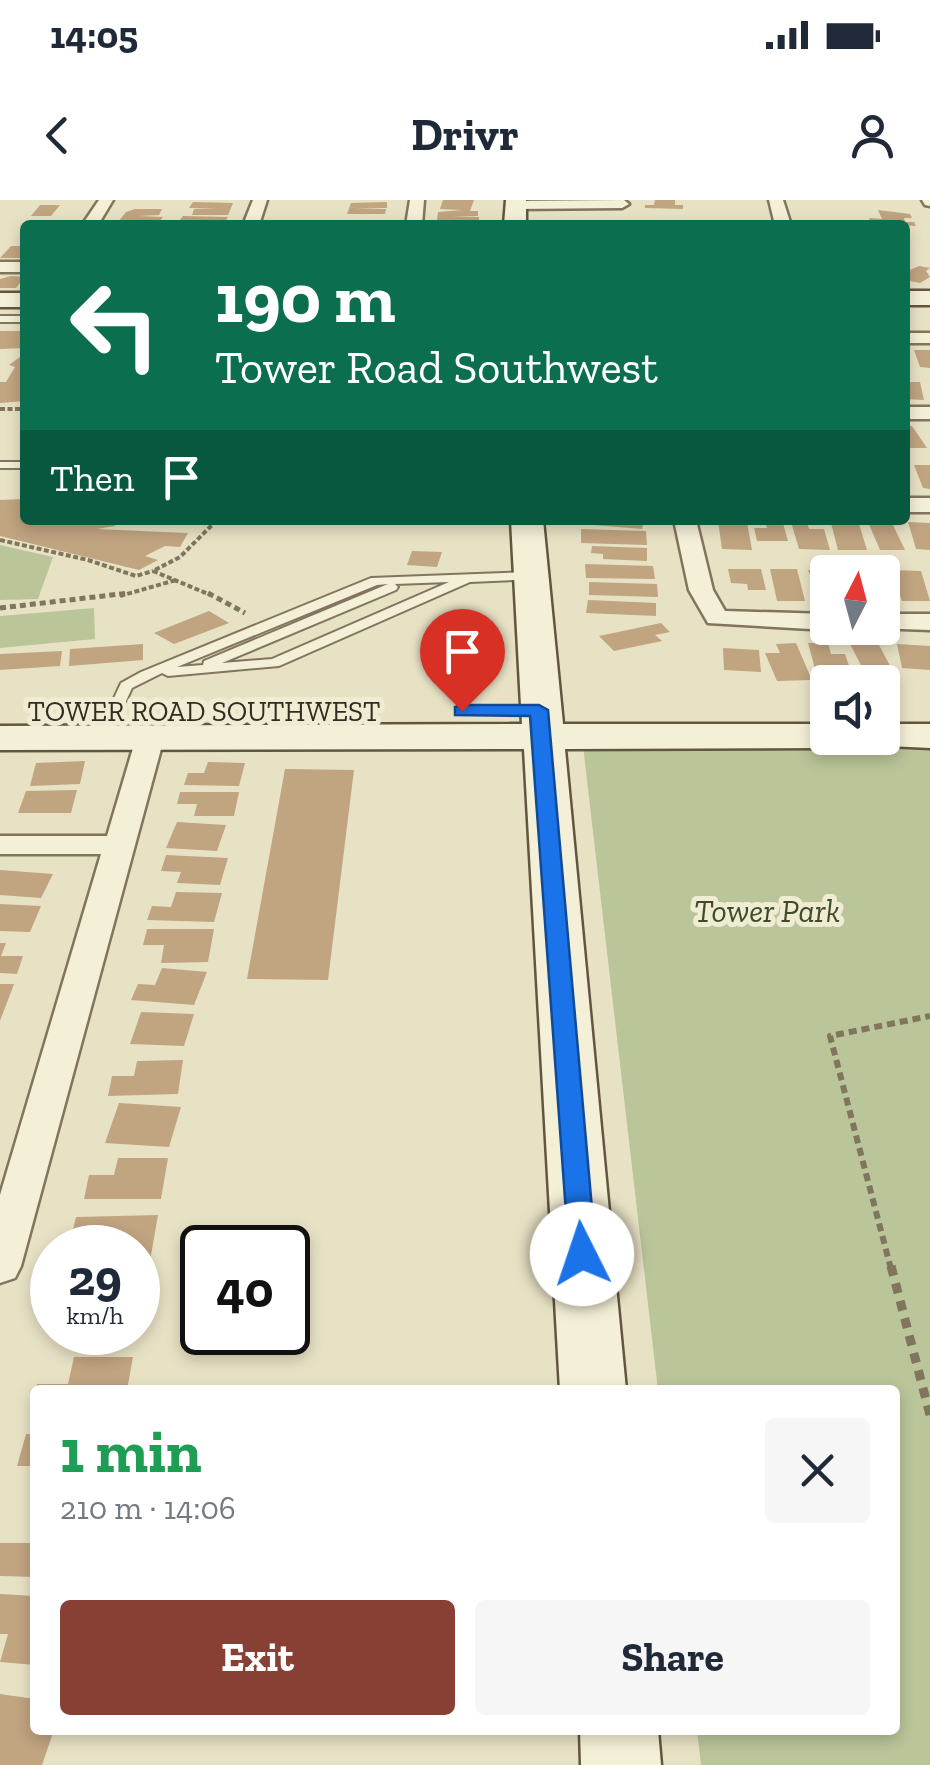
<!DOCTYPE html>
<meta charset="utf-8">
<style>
:root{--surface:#fff;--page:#f6f6f7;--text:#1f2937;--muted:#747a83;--accent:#884035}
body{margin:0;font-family:"Zilla Slab",serif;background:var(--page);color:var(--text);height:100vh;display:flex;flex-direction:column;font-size:38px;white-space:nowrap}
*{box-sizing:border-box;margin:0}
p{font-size:32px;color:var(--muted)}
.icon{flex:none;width:55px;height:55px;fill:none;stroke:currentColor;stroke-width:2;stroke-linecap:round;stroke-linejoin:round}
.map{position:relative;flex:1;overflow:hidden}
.panel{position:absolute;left:30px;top:1185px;width:870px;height:350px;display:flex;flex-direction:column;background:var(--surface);border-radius:10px;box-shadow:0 5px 15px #0003}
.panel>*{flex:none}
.guide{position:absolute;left:20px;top:20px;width:890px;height:305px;border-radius:10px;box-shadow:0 5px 15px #0003;background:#0b6e4f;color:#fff;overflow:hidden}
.needle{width:65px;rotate:6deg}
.controls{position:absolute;left:810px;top:355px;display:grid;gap:20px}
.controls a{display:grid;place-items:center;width:90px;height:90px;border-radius:10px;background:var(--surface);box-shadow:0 5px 15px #0003;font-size:50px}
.speed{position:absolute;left:30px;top:1025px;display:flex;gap:20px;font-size:50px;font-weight:700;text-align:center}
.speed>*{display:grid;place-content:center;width:130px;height:130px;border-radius:50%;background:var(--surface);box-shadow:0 5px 15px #0003;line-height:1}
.speed small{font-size:25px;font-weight:400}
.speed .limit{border:5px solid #111;border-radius:15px;background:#fff;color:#111}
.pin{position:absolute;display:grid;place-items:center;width:85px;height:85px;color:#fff;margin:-102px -42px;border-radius:50% 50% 50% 0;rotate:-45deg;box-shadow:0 0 10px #0007}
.pin .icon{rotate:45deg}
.me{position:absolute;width:110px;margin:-55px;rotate:356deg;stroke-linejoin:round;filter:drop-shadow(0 0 8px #0008)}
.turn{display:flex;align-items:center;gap:35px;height:210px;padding:0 30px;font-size:45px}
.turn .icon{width:130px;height:130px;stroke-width:2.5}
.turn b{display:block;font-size:70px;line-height:85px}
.then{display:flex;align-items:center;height:95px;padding:0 30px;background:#0003;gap:20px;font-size:38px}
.round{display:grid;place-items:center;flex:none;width:105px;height:105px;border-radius:10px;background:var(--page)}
.overview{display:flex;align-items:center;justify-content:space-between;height:170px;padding:0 30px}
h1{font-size:60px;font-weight:700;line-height:75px;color:#1e9e55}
.action{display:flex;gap:20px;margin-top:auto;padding:20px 30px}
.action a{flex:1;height:115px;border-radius:10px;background:var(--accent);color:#fff;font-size:40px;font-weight:700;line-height:115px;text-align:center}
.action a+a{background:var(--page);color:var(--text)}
.status{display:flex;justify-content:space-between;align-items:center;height:70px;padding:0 50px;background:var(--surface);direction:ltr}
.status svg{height:28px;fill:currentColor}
header{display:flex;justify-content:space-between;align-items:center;height:130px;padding:0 30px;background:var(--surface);font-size:45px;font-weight:700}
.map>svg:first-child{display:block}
.green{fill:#bac59a}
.building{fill:#c1a480}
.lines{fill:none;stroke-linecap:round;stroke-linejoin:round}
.lane-casing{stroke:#81755d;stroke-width:4}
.street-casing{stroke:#81755d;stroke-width:5}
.secondary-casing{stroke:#625641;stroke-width:5}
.path-far3{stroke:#81755d;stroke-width:4;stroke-dasharray:5 2.5;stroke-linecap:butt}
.path-far2{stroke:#81755d;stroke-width:5;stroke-dasharray:6 4;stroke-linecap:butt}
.path-far1{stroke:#81755d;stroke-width:6;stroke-dasharray:8 5;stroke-linecap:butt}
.path{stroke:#81755d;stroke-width:9;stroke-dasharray:10 8;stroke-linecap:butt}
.lane{fill:#f4efd7;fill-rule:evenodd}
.street{fill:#f4efd7;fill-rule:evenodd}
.secondary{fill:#f4efd7;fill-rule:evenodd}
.route{fill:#1a73e8;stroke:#114b97;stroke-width:2.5}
.labels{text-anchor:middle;stroke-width:10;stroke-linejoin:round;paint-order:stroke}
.far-street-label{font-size:28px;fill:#332b1f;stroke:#f0ecd4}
.park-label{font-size:32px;font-style:italic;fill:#3e4c29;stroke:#f0ecd4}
</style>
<div class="status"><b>14:05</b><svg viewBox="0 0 49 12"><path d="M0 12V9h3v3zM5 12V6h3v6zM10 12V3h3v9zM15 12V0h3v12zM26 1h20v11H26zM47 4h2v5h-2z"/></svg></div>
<header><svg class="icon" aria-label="back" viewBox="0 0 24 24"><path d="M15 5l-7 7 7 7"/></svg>Drivr<svg class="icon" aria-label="person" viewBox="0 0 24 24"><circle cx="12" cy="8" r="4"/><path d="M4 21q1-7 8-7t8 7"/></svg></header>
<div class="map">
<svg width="930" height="1565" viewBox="0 0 930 1565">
<rect width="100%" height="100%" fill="#e8e2c5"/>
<g class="green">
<polygon points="0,345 53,357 38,399 0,400"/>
<polygon points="94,408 95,439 0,448 0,416"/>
<polygon points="583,546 930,549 930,1565 701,1565 697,1530 895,1530 895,1190 658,1190"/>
</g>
<g class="building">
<polygon points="443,0 474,0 470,11 478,11 478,16 452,17 479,17 479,23 437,20 438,12 462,10 440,9"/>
<polygon points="655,0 675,0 675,5 683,5 683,9 645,8 645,5 654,5"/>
<polygon points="193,2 233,3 228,15 192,15 194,9 219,9 189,8"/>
<polygon points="387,2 387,8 355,8 386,9 385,14 347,14 351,3"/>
<polygon points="40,5 60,5 51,16 31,16"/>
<polygon points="135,9 162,9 159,15 138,16 163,17 159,22 118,22 126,12"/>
<polygon points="878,10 910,14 912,18 904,18 905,22 914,22 916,26 871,23 869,18 882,19"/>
<polygon points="183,16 228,17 225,22 179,21"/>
<polygon points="11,46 25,46 25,54 21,58 0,58"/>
<polygon points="919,66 930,68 926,71 930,77 920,83 905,80 905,72"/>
<polygon points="11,76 25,77 16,88 0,88 0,79"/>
<polygon points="0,131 25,131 25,148 0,149"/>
<polygon points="914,150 930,150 930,168 920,167"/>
<polygon points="20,157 25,157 25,201 0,203 0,182 6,182 15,167 9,165"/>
<polygon points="905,182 920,182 924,200 905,199"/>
<polygon points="905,226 912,226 927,248 905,248"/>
<polygon points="914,265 930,265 930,289 923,288"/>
<polygon points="25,299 25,320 117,320 115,326 97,329 188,333 180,347 165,346 145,356 158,360 139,370 0,336 0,300"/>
<polygon points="595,320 644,320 642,329 593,325"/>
<polygon points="718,321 747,322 752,350 722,349"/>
<polygon points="765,322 783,323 788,341 757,341 754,328 767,328"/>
<polygon points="791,322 807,322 809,329 824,329 830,350 799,349"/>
<polygon points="868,322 892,323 905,350 880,350"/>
<polygon points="908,322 930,323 930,350 916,349"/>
<polygon points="831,323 859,324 867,350 838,350"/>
<polygon points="581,329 646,331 647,345 581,343"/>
<polygon points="592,346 647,348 647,361 603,359 603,354 591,353"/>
<polygon points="412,351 442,352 437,367 407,365"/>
<polygon points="585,364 653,366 655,379 586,378"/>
<polygon points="728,369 761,369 766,390 748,390 747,384 731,383"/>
<polygon points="770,369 797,369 805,401 777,401"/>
<polygon points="808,370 828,370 828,401 820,401"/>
<polygon points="891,370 921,371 930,401 902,401"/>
<polygon points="589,382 657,384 658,397 589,395"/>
<polygon points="588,400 656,403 656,416 586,413"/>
<polygon points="209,411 229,423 174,444 154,433"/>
<polygon points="661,423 670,432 655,435 662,441 614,451 599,436"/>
<polygon points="796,443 812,480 777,481 765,453 780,453 776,444"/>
<polygon points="808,443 828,443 831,454 845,454 854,480 818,480"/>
<polygon points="878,443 897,479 868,479 850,444"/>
<polygon points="143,444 143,460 69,466 70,449"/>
<polygon points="897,444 930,446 930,470 902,468"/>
<polygon points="723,448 759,450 761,472 724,470"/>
<polygon points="62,451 60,466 0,470 0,454"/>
<polygon points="85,561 80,584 30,586 36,563"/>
<polygon points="208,562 245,563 239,586 184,585 188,573 204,573"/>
<polygon points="285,569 354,570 328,780 247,779"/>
<polygon points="77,590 71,613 18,613 26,591"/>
<polygon points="180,592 239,592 234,616 194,616 197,604 177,604"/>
<polygon points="177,622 226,625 217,651 166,648"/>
<polygon points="166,655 228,658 220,685 177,683 181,672 161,671"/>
<polygon points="0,670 53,674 41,698 0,695"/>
<polygon points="176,692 222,693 214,722 147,720 152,706 171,707"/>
<polygon points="0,704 41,706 30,732 0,731"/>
<polygon points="147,729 214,729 208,762 161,763 164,745 143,745"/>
<polygon points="0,743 6,743 1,756 23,756 17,774 0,773"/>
<polygon points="162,768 207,772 194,805 131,800 138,784 155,785"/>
<polygon points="0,784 14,784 0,821"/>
<polygon points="141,812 194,814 184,846 130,844"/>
<polygon points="183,860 178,894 108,896 112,876 134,876 137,861"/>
<polygon points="119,903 181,907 169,947 105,943"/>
<polygon points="118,958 168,958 161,999 84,999 89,975 114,975"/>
<polygon points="158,1015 150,1061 138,1062 138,1048 97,1048 99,1038 71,1038 76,1017"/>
<polygon points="74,1157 133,1157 127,1190 35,1190 37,1184 68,1184"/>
<polygon points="26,1234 35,1234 35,1266 17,1266"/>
<polygon points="35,1329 35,1377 0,1376 0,1343 30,1343"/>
<polygon points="0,1394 35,1396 35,1465 0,1462 8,1434 0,1434"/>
<polygon points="0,1494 35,1499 35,1530 54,1530 42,1565 0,1565"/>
</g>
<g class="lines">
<g class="lane-casing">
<g id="lane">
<rect x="0" y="116" width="25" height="6"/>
<rect x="0" y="262" width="25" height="6"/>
<path d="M531,372L535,373V379L470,382L279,466L168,476L162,473L132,488L120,514L115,515L108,511L121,483L141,472L371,378ZM449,382L272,459L222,463L396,390L398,387L395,384ZM388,384L204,461L203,465L177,467L377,385Z"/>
</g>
</g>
<g class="street-casing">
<g id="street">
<polygon points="99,0 113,0 98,25 82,25"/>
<polygon points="253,0 267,0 259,25 243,25"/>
<polygon points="410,0 424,0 422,25 406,25"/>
<polygon points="624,0 629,4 622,8 515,9 508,5 515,1"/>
<polygon points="769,0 783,0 791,25 775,25"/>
<polygon points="922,0 930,0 930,6 925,5"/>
<rect x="0" y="62" width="25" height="10"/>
<rect x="905" y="133" width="25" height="10"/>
<rect x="905" y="207" width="25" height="12"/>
<rect x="905" y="298" width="25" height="14"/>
<polygon points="674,320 696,320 713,390 725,411 828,414 828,428 837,428 828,430 708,423 689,390"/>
<polygon points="882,414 930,414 930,430 873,428 882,428"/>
<polygon points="150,529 160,532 164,538 21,1066 15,1078 0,1083 0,995 101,654 0,654 0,636 107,636 136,538 140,532"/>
</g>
</g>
<g class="secondary-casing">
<g id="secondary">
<polygon points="506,0 526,0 526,25 504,25"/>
<rect x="905" y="91" width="25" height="14"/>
<rect x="0" y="93" width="25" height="14"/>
<polygon points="511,320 543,320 563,524 828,524 828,538 847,538 842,545 828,548 565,549 626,1190 560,1190 524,549 0,550 0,526 522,524"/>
<polygon points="882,524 930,524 930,548 868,545 863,538 882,538"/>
<polygon points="580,1530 658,1530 661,1565 581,1565"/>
</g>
</g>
<g class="path-far3">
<polyline points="0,209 25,209"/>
<polyline points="0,340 88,360 136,376 153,371"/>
<polyline points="120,396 176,380"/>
<polyline points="213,396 153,371 180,357 217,320"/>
</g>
<g class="path-far2">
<polyline points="208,393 245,413"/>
<polyline points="0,408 129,393"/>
</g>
<polyline class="path-far1" points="891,1069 830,836 930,816"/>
<polyline class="path" points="891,1066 930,1215"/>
<use href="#lane" class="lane"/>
<use href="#street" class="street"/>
<use href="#secondary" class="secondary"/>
</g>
<polygon class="route" points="462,505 539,505 548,510 596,1054 592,1062 582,1065 573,1062 569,1054 530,516 455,515 455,507"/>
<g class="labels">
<g class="far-street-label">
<text x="204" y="521">TOWER ROAD SOUTHWEST</text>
</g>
<g class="park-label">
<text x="767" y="722">Tower Park</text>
</g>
</g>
</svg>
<div class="controls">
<a><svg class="needle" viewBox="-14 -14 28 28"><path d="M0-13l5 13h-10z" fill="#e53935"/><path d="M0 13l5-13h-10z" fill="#747a83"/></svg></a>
<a><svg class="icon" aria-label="sound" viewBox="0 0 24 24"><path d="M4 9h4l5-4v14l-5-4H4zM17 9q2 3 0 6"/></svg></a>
</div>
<div class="speed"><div>29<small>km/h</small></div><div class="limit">40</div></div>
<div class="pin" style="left:462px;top:511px;background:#d93025"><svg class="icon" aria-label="arrive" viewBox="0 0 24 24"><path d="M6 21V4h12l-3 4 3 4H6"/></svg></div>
<svg class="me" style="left:582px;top:1054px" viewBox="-20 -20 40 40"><circle r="19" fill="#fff"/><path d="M0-13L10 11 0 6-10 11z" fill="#1a73e8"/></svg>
<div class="guide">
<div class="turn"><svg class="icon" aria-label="left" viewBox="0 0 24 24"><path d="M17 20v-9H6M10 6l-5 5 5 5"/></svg><div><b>190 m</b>Tower Road Southwest</div></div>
<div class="then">Then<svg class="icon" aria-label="arrive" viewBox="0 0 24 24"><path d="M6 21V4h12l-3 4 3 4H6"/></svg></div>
</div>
<section class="panel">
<div class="overview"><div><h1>1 min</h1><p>210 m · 14:06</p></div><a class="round"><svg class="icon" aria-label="close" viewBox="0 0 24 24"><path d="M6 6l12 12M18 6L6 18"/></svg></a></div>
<div class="action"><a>Exit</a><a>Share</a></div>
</section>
</div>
